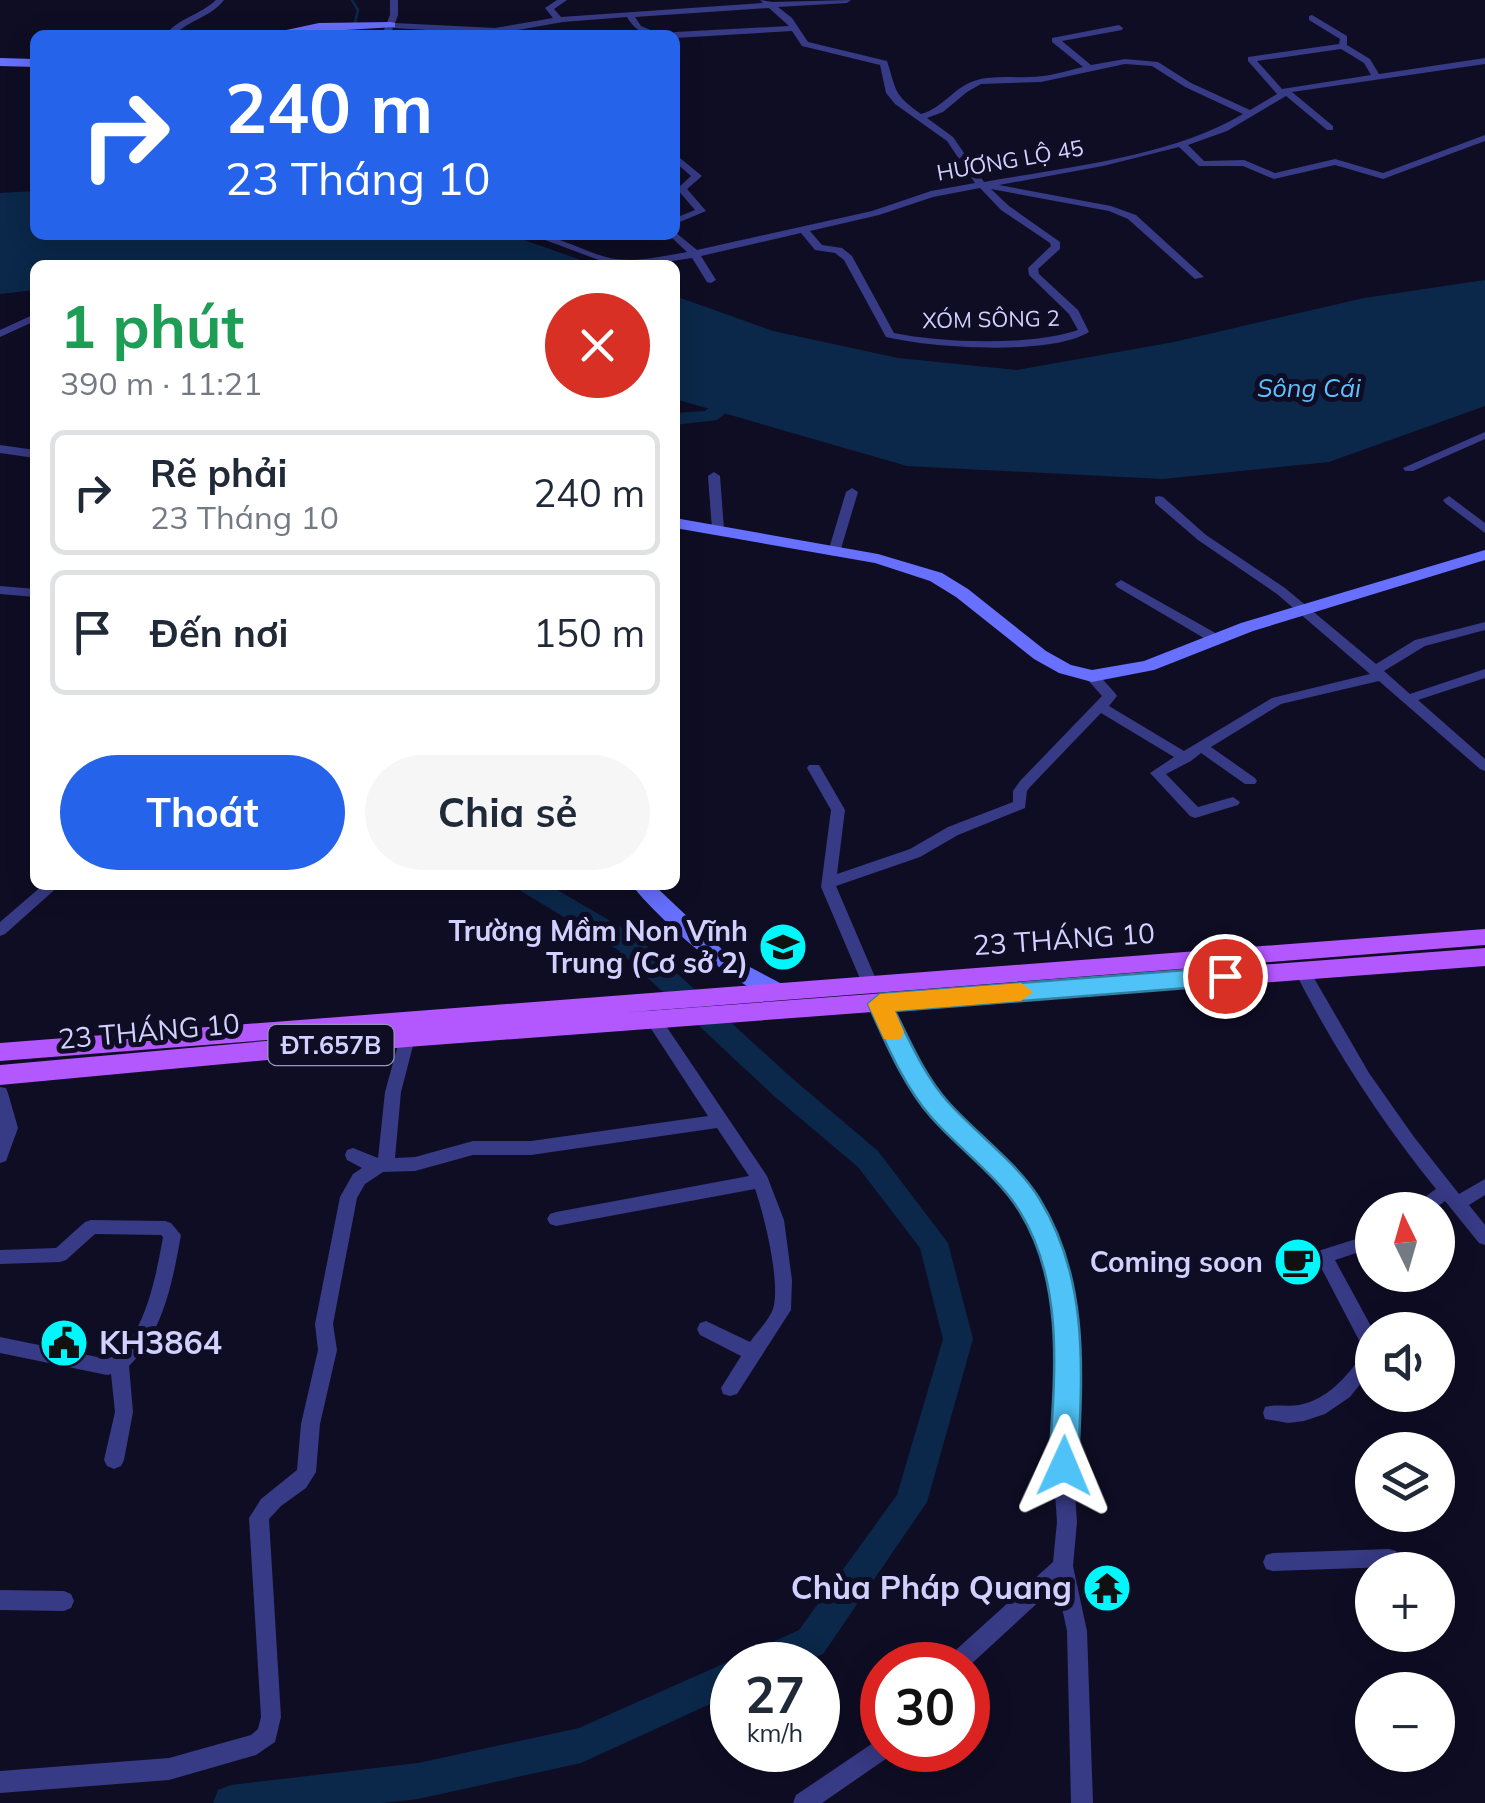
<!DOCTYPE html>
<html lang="vi">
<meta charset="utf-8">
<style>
:root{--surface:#fff;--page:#f6f6f7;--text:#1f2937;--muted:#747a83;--line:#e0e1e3;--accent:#2563eb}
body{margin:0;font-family:Mulish,sans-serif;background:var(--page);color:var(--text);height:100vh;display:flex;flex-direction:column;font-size:38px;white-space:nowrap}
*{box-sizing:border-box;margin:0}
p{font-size:32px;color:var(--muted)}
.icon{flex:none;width:55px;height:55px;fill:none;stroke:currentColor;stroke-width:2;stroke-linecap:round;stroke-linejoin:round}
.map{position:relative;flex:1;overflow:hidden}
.side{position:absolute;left:30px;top:260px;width:650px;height:630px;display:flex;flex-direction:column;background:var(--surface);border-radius:15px;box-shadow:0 5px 25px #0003}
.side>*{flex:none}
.top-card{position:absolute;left:30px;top:30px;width:650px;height:210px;border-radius:15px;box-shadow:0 5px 25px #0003;background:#2563eb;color:#fff;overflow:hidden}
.needle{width:65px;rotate:355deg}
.buttons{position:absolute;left:1355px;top:1192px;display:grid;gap:20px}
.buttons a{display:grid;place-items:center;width:100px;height:100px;border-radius:50%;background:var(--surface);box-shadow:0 5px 25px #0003;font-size:50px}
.speed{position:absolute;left:710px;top:1642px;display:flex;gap:20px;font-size:50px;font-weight:700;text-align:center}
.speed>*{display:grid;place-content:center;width:130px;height:130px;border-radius:50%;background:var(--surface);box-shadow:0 5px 25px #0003;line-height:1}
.speed small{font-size:25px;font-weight:400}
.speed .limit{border:15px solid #d22;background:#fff;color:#111}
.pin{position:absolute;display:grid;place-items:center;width:85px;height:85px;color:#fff;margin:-42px;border:5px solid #fff;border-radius:50%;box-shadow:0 2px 10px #0007}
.me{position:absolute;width:110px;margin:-55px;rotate:1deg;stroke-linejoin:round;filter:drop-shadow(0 0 8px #0008)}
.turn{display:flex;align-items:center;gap:35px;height:210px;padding:0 30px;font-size:45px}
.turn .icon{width:130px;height:130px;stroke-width:2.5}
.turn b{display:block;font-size:70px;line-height:85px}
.round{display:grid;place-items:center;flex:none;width:105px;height:105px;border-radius:52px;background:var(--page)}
.overview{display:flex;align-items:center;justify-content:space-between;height:170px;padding:0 30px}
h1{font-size:60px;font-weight:700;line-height:75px;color:#1e9e55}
.action{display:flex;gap:20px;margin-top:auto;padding:20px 30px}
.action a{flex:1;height:115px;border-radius:60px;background:var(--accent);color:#fff;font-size:40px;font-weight:700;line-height:115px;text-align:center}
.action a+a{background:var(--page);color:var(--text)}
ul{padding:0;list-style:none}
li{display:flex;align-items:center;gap:30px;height:125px;margin:0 20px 15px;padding:0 10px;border:5px solid var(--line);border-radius:15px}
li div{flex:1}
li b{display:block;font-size:38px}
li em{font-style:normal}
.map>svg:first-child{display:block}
.water{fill:#0b284a}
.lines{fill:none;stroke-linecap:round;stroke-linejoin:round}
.stream{stroke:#0b284a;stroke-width:2.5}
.river{fill:#0b284a;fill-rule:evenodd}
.street{fill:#373a84;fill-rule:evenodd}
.secondary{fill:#6770ff;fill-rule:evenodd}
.primary{fill:#b357ff;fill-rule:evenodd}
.route{fill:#4fc3f7;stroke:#337fa1;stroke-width:2.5}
.slow{fill:#f59e0b}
.labels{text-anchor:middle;stroke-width:10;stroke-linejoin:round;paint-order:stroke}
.far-street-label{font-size:22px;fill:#d2d0ff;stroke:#0f0d24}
.far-water-label{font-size:25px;font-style:italic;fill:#5ec2ff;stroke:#0f0d24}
.shield{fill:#0f0d24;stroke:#9896bd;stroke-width:2.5}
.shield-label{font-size:25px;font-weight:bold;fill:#d2d0ff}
.poi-label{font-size:28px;font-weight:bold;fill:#d2d0ff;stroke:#0f0d24;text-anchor:end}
.street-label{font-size:28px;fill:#d2d0ff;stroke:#0f0d24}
.near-poi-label{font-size:32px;font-weight:bold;fill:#d2d0ff;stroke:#0f0d24;text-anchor:start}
</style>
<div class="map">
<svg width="1485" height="1803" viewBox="0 0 1485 1803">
<rect width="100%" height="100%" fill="#0f0d24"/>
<g class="water">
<polygon points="35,191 35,235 510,235 595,265 35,265 35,290 0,294 0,193"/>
<polygon points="1485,280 1485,406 1329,462 1163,479 907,466 675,399 675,296 773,331 898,358 1017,370 1174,342 1364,298"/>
</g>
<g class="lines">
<polyline class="stream" points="352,0 358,10 352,35"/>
<g class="river">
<polygon points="741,385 750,391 748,395 717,420 675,425 675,413 705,411"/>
<polygon points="518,885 549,885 636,936 794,1080 878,1151 948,1243 973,1339 927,1502 823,1654 798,1665 732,1665 732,1694 581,1763 418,1799 383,1803 213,1803 218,1790 231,1785 418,1763 579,1728 732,1660 743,1664 748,1653 799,1630 897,1495 943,1339 920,1248 858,1167 774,1096 618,950 521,891"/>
</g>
<g class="street">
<path d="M216,0H224C211,17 189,20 174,35H165C179,18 200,15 216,0Z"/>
<path d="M390,0H398V15L395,23L495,28L553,18L545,8L557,0H567L554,9L561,17L763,3L760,0L772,2L851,0L847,3L778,7L792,18L808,42L887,61C897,92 893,94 921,114C943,108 953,88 974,81C992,75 1011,78 1029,77C1048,77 1066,71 1083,67L1052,42V38L1119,25L1123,28L1122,30L1062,41L1091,65L1125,59L1158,62L1191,83L1250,110L1277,94L1248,61V57L1339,44L1340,39L1309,20V16L1312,15L1347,36V45L1370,59L1379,74L1485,58V64L1292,92L1333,126V130H1327L1286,96L1227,131L1188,145L1204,161L1244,160L1275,173L1335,159L1383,173L1485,135V141L1383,179L1335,165L1274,179L1243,166H1199L1179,147L1103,166L999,185L1111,206L1136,215L1204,277L1195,279L1128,219L1109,211L991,189L1009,206L1060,242V249L1038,269L1039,274L1078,310L1089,332C1050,356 932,348 886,337L844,260L835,253L815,250L801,233L701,256L716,280L711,283L707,282L692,258L646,265H612L532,235C562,235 587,255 616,259C639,262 664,256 687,252L669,235H675V232L697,250L872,211L931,191L975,183L947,141L895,104L886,93L880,65L802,46L792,31L675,38V35H671L675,32L789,26L769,8L635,17L641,26L662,35C645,35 636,32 627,17L563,22L495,34L393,28L390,35H382L390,15ZM1341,49L1364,63L1371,75L1282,89L1257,61ZM1125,64L1152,66L1185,87L1243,114C1170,157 1067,167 984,182L953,137L927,118L943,112L967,92L981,84L1041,82ZM980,188L1001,210L1050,243L1051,246L1028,268L1029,275L1069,314L1078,330C1031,346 943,343 894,333L852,256L842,248L822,245L810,231L879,215L933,197Z"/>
<polygon points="675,154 702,176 687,189 706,211 675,224 675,218 695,210 677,189 691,176 675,162"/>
<polygon points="35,314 35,321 0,337 0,330"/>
<polygon points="1485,432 1485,439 1413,471 1405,471 1403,468"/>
<polygon points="0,445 35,450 35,458 0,453"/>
<polygon points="714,472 720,476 724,529 718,533 712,529 708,476"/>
<polygon points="852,488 858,492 840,552 834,556 830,555 828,552 846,492"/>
<polygon points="1159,496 1163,497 1206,535 1285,588 1376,664 1415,640 1485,622 1485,630 1425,646 1384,671 1410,694 1485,669 1485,678 1418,700 1485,759 1485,771 1480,769 1379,681 1281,704 1211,747 1255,778 1257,781 1255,784 1245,784 1201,753 1191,761 1166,774 1198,807 1233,797 1240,802 1238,805 1195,818 1190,816 1150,773 1174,757 1101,713 1030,787 1027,791 1025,808 958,835 920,857 836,886 878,984 876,988 864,988 821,887 831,810 807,768 809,765 819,765 845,810 837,874 910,849 948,827 1013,802 1013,791 1020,781 1102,696 1087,679 1085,676 1087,673 1097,673 1115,693 1117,696 1109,706 1184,751 1272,698 1370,674 1277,594 1198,540 1155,503 1155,497"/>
<polygon points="1449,496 1485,523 1485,533 1445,503 1443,500"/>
<polygon points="1121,580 1219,635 1221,638 1219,641 1209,641 1117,587 1115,584"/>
<polygon points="0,586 35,589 35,597 0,594"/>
<polygon points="43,885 60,885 5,934 0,936 0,922"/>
<path d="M1302,964L1307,966L1369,1073L1414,1137L1459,1194L1485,1179V1195L1469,1205L1485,1225V1245L1479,1243L1445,1201L1433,1210H1411L1414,1205L1436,1189C1381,1121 1334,1049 1294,970L1297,966Z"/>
<polygon points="880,998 886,1000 906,1044 943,1101 1034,1198 1051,1229 1071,1284 1078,1363 1073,1465 1077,1522 1073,1566 1087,1631 1093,1803 1071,1803 1067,1631 1057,1585 968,1667 944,1665 947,1658 1053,1562 1057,1522 1053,1465 1060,1363 1053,1284 1034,1230 1022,1208 931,1111 893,1050 872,1004 874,1000"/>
<path d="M654,1015L660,1017L767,1176L784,1220L792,1280L791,1310L737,1394L730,1396L723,1394L721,1388L741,1356L700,1335L697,1329L700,1323L706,1321L750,1342C757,1332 769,1320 773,1309C781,1283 764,1214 755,1189L556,1226L550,1224L547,1219L550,1214L556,1212L749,1176L717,1128L531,1155H473L415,1171L383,1172L365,1184L357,1198L333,1324L337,1350L320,1424L316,1472L306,1488L281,1506L269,1519L281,1717L275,1742L256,1755L169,1780L0,1793V1771L169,1758L251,1735L258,1729L261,1717L249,1518L261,1499L297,1470L301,1424L318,1350L315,1324L340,1197L353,1174L362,1168L347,1160L345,1155L347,1150L353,1148L378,1158L385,1092L401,1034H413L415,1038L401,1092L395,1158L415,1157L473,1141H531L708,1116L646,1021L648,1017Z"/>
<polygon points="0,1087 6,1088 8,1093 18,1128 6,1161 0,1163"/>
<path d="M91,1220L165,1221L171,1223L181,1235C173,1280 163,1333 129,1366L133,1412L124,1460L121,1466L114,1469L107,1466L104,1460L115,1412L111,1374L107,1375L0,1353V1337L107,1359C144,1346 157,1271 163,1237L161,1235L95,1234L66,1260L60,1262L0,1264V1250L56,1248L85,1222Z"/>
<path d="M1372,1234V1248L1335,1260L1373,1330L1372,1369L1350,1397L1325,1414L1304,1421L1288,1423L1265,1419L1263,1413L1265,1407C1276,1404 1287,1407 1299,1405C1327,1400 1348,1376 1363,1353L1361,1344L1315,1256L1318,1251Z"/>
<polygon points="1389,1549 1396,1551 1399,1558 1396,1565 1389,1567 1273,1571 1266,1569 1263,1562 1266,1555 1273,1553"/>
<polygon points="0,1590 64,1591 71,1594 74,1601 71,1608 64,1611 0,1610"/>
<polygon points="882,1737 882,1750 892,1750 890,1756 822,1803 793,1803 796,1795"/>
</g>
<g class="secondary">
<polygon points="391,22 395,23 395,27 263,35 319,23"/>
<polygon points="0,58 35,59 35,67 0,66"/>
<polygon points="675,518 878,554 942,573 968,589 1046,651 1071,665 1092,670 1144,661 1241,623 1485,550 1485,560 1253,631 1154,670 1092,682 1059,673 1034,659 956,597 930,581 875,563 675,528"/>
<path d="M632,885H654L729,956L784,985L787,991L784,997C752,1006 651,912 632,885Z"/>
</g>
<polygon class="primary" points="1485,929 1485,945 620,1013 1485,948 1485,966 407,1047 0,1085 0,1065 344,1034 0,1061 0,1043"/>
</g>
<path class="route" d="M1225,967L1237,976L1225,985L895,1011C910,1042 926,1078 949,1103C976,1133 1019,1165 1039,1198C1090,1280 1082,1373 1078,1466L1074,1475L1064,1479L1053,1475L1049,1466C1054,1382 1066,1287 1020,1212C998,1176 958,1148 931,1117C903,1085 885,1041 868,1004L880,994Z"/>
<polygon class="slow" points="1021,983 1033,992 1021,1001 895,1011 904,1032 901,1039 884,1039 868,1004 880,994"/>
<defs>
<g id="school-disc" transform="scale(2.5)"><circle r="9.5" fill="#00f7fb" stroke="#0f0d24"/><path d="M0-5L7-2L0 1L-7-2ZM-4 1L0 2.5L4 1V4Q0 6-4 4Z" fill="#111"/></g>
<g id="cafe-disc" transform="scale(2.5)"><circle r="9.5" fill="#00f7fb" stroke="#0f0d24"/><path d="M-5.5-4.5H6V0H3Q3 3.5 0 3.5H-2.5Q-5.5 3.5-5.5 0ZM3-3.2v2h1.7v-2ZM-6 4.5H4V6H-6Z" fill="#111"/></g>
<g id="civic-disc" transform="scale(2.5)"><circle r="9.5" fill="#00f7fb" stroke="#0f0d24"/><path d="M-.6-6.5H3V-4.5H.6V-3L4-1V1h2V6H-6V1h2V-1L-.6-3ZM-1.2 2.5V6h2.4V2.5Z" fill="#111"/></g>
<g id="temple-disc" transform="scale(2.5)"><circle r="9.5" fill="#00f7fb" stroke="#0f0d24"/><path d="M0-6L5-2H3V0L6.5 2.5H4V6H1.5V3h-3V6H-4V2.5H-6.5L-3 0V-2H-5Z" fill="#111"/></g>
</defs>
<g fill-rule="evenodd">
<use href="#school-disc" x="783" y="947"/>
<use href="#cafe-disc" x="1298" y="1262"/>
<use href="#civic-disc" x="64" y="1343"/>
<use href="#temple-disc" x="1107" y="1588"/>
</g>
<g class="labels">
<g class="far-street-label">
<text transform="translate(1010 160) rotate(-10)" y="8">HƯƠNG LỘ 45</text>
<text transform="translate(991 319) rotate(-1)" y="8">XÓM SÔNG 2</text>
</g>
<g class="far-water-label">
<text x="1309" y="397">Sông Cái</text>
</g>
<rect class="shield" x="268.5" y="1025" width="125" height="40" rx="8"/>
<g class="shield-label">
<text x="331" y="1054">ĐT.657B</text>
</g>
<g class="poi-label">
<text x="748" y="941">Trường Mầm Non Vĩnh<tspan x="748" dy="32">Trung (Cơ sở 2)</tspan></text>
<text x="1263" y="1272">Coming soon</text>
</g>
<g class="street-label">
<text transform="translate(1064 939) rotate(-4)" y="10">23 THÁNG 10</text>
<text transform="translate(149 1031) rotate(-5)" y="10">23 THÁNG 10</text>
</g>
<g class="near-poi-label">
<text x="99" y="1354">KH3864</text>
<text x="1072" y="1599" text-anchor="end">Chùa Pháp Quang</text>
</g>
</g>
</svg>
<div class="buttons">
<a><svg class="needle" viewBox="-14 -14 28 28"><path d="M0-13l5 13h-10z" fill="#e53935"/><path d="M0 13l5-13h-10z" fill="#747a83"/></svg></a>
<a><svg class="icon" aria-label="sound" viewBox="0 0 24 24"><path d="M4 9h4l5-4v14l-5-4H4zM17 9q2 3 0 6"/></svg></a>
<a><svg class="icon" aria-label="layers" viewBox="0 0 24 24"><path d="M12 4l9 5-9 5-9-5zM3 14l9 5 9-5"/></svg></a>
<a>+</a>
<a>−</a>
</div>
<div class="speed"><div>27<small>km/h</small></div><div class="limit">30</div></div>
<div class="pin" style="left:1225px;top:976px;background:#d93025"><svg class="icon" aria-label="arrive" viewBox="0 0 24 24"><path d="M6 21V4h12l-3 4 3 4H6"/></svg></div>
<svg class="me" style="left:1064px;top:1466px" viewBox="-20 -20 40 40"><path d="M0-17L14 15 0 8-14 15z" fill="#4fc3f7" stroke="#fff" stroke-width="4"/></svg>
<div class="top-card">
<div class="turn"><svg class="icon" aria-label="right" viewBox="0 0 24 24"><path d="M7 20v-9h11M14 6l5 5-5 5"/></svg><div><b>240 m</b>23 Tháng 10</div></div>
</div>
<section class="side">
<div class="overview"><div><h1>1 phút</h1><p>390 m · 11:21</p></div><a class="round" style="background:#d93025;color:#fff"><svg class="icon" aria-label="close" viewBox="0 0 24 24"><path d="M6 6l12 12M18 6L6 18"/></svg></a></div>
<ul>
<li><svg class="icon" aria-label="right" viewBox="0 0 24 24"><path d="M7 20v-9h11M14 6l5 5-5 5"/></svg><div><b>Rẽ phải</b><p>23 Tháng 10</p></div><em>240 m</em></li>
<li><svg class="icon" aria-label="arrive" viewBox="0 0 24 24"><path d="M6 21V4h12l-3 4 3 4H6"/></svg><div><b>Đến nơi</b></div><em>150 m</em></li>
</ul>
<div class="action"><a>Thoát</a><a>Chia sẻ</a></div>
</section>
</div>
